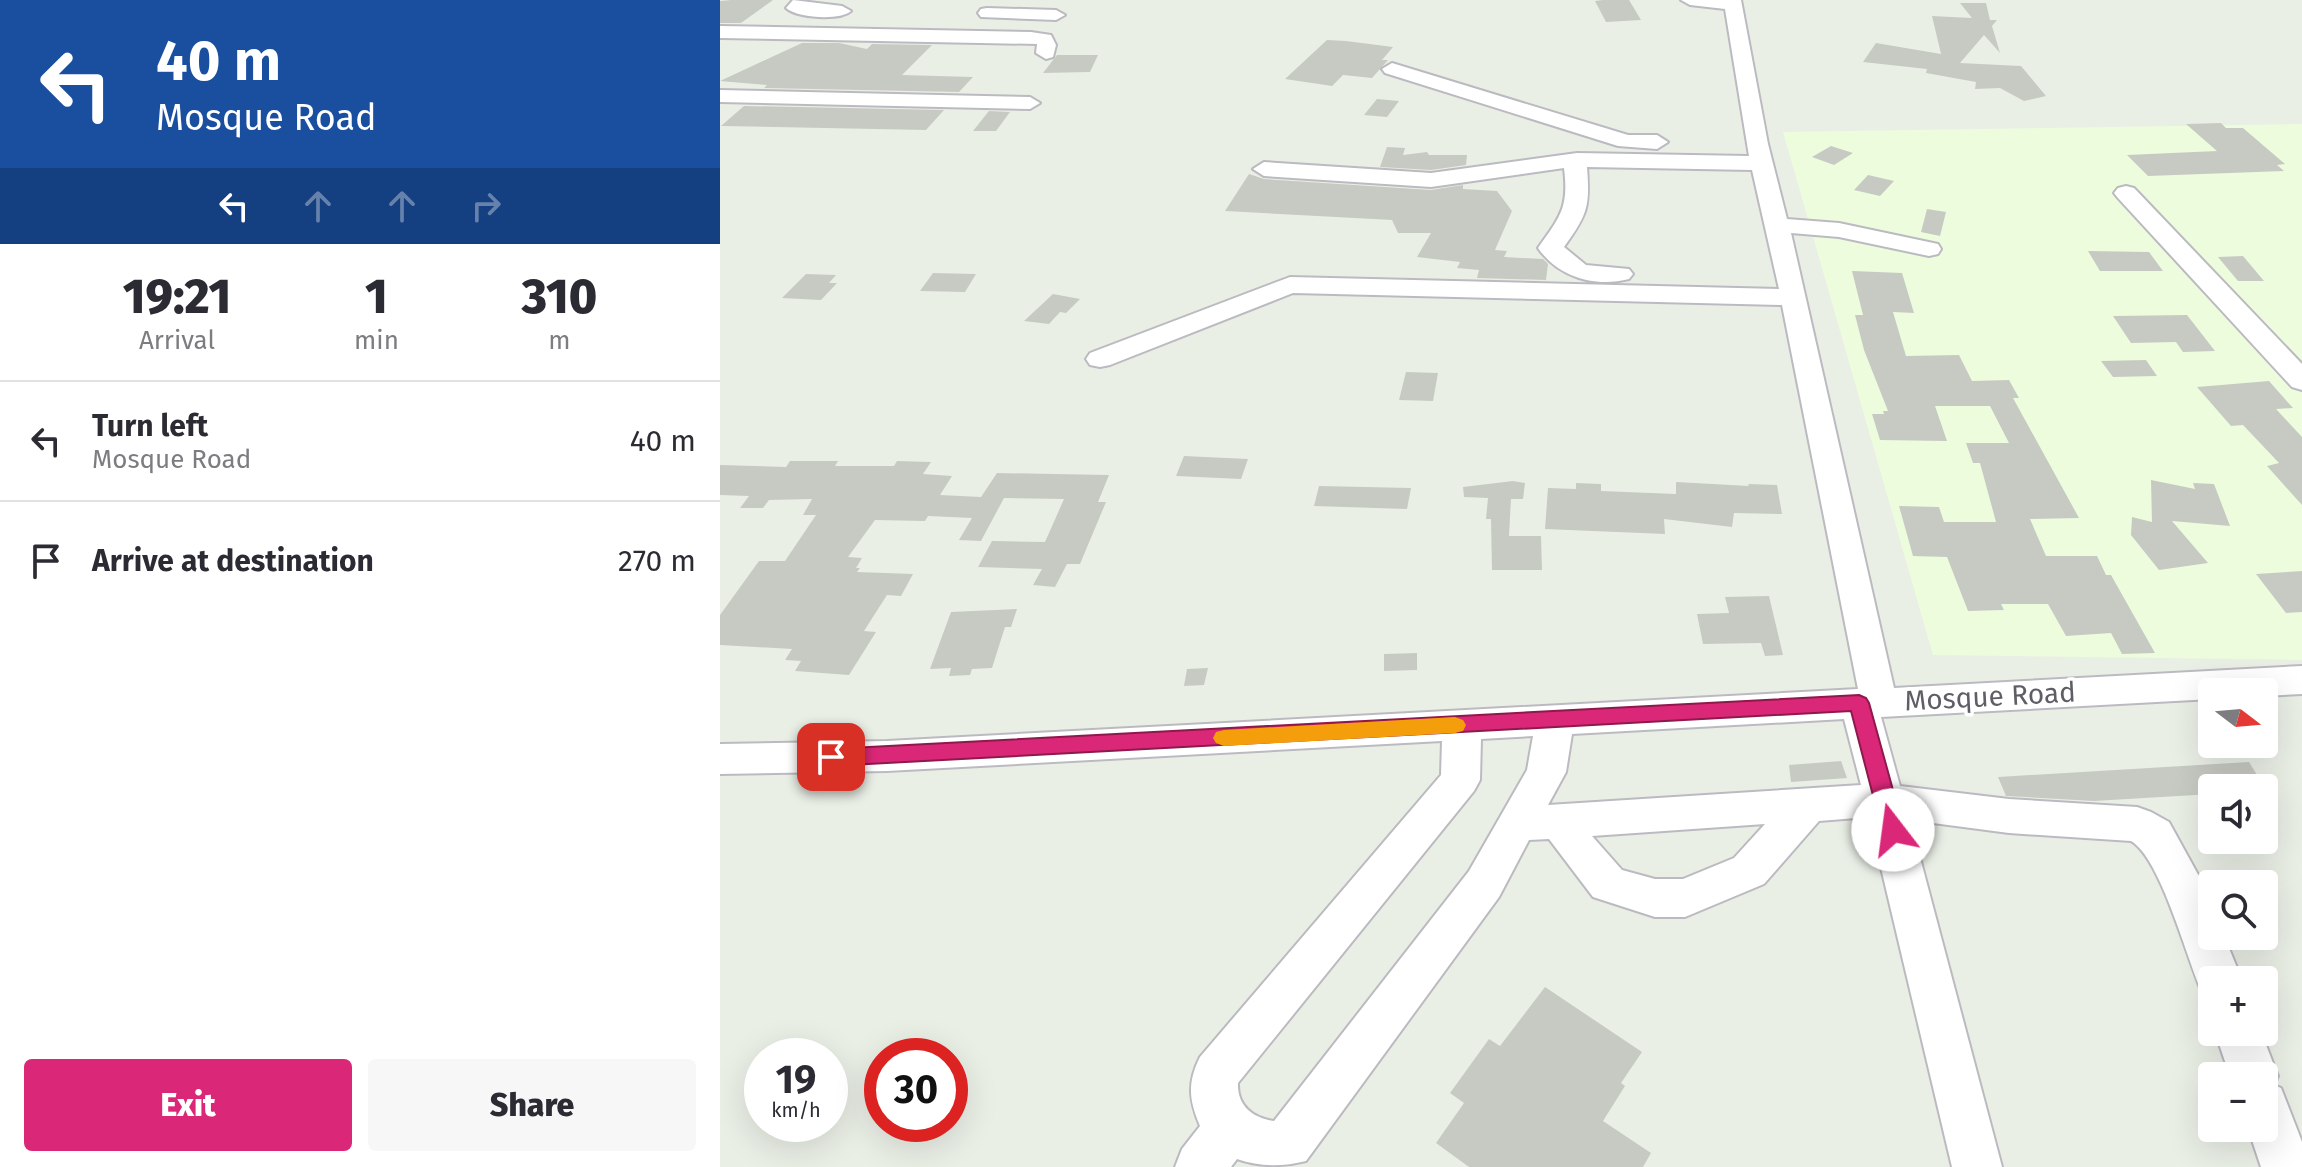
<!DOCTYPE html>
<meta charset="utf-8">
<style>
:root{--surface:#fff;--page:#f7f7f7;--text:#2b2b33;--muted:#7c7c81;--line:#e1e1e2;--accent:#db2777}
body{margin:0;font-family:"Fira Sans",sans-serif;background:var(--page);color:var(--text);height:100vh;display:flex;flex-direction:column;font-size:30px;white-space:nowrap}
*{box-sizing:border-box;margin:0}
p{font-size:26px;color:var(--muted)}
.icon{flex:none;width:44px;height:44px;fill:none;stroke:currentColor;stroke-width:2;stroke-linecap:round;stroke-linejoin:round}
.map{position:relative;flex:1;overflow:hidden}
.drawer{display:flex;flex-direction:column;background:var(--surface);width:720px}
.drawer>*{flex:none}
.top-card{background:#1a4fa0;color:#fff;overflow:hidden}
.needle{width:52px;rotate:106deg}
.fabs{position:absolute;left:1478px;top:678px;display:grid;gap:16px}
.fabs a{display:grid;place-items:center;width:80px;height:80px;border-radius:8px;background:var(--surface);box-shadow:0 8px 32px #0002;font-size:40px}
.speed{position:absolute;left:24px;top:1038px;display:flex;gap:16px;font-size:40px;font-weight:700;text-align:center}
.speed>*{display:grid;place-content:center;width:104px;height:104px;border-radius:50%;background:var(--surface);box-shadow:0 8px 32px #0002;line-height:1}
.speed small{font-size:20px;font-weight:400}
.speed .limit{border:12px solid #d22;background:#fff;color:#111}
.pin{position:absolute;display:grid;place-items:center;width:68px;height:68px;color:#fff;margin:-34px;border-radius:16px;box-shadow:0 4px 12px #0006}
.me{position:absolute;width:88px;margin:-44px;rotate:345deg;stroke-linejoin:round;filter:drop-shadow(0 0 6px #0008)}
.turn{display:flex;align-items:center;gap:28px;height:168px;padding:0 24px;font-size:36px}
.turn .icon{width:104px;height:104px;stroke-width:2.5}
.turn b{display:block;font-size:56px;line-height:68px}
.lanes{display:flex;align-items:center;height:76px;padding:0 24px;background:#0003;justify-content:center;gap:40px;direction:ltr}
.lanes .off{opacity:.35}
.eta{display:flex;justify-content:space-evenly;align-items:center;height:136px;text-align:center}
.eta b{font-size:48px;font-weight:800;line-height:56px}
.action{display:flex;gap:16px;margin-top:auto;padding:16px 24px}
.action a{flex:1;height:92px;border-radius:8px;background:var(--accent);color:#fff;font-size:32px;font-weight:800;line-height:92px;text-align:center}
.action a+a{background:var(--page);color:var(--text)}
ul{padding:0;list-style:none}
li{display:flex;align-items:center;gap:24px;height:120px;padding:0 24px;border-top:2px solid var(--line)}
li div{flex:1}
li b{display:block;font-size:30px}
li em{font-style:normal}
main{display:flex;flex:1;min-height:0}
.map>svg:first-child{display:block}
.commercial{fill:#edfcdd}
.building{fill:#c7cac2}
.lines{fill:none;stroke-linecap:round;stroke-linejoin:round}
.minor-casing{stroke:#bcbac1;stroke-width:4}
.minor{fill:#fff;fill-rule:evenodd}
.route{fill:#db2777;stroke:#8e194d;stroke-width:2}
.slow{fill:#f59e0b}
.labels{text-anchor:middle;stroke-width:7;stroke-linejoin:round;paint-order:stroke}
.street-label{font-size:28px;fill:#5f5d65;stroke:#fff}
</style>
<main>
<section class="drawer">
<div class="top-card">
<div class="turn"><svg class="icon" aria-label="left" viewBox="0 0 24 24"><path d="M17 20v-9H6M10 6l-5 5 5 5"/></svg><div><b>40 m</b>Mosque Road</div></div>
<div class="lanes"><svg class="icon" aria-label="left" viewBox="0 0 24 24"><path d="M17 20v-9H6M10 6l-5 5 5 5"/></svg><svg class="icon off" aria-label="ahead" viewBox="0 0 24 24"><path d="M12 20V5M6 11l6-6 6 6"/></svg><svg class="icon off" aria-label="ahead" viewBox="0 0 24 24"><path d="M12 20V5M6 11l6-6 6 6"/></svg><svg class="icon off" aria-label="right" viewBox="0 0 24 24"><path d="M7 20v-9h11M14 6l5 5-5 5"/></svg></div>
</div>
<div class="eta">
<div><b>19:21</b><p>Arrival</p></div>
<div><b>1</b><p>min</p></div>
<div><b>310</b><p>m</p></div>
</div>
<ul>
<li><svg class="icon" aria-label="left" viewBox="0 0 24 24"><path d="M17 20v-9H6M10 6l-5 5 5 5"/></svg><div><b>Turn left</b><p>Mosque Road</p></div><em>40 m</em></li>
<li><svg class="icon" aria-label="arrive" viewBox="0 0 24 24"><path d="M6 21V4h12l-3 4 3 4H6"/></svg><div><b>Arrive at destination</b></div><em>270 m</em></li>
</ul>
<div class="action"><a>Exit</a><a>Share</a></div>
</section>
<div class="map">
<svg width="1582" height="1167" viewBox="0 0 1582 1167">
<rect width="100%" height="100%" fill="#eaefe6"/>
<polygon class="commercial" points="1582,124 1582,660 1213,655 1063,132"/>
<g class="building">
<polygon points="11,0 53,0 21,23 0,23 0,1"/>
<polygon points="883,0 909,0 921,20 886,22 875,1"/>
<polygon points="1240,3 1266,3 1270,20 1277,20 1272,26 1280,53 1264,35 1240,63 1301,66 1326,96 1304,101 1280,88 1255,89 1256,82 1206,73 1207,69 1143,62 1156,43 1221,54 1212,16 1252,18"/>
<polygon points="607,40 626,41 673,47 662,60 668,60 652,78 623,75 612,86 565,79"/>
<polygon points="82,43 119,43 147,49 152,44 212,45 182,75 253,77 239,92 44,88 47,85 0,81"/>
<polygon points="337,55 378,55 370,72 323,73"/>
<polygon points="657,99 679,101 667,117 644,115"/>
<polygon points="24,106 224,110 206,130 1,126"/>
<polygon points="269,111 290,112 276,131 253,131"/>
<polygon points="1501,123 1506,128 1523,128 1565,164 1557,165 1564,171 1428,176 1407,155 1497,151 1466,124"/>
<polygon points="1111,146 1133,153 1114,165 1092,157"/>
<polygon points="667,147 685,148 683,155 707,152 709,155 747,155 746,165 711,170 660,167"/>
<polygon points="529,174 544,179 711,190 743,185 743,189 777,191 792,211 775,250 787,251 784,257 823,259 828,264 826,280 757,278 759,270 737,268 740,262 697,257 711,233 678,233 672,220 505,211"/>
<polygon points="1148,175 1174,181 1160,196 1134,190"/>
<polygon points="1207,209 1226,212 1220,236 1201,232"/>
<polygon points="1368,251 1429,252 1443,271 1380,271"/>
<polygon points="1523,256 1544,281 1518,281 1498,257"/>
<polygon points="1132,271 1182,273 1194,313 1173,312 1186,356 1239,355 1252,381 1289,380 1299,398 1293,398 1359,518 1310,519 1326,556 1377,556 1386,575 1391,575 1435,653 1402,654 1391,633 1346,636 1328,604 1281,604 1284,610 1248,611 1227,557 1193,556 1179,506 1219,507 1224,522 1276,522 1260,463 1253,463 1246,443 1289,443 1270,406 1215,406 1227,441 1160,440 1152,414 1164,414 1163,411 1168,411 1144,350 1135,315 1143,315"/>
<polygon points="213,273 256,274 245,292 200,291"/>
<polygon points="86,274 116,275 109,283 117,283 101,300 62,298"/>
<polygon points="333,294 360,299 346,313 340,312 329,324 304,321"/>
<polygon points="1467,315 1495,351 1463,352 1456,342 1411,343 1393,316"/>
<polygon points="1426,360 1437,376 1393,377 1381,361"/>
<polygon points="686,372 718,373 713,401 679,400"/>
<polygon points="1549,381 1573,408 1556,409 1582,437 1582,505 1547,466 1559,463 1523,425 1511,426 1477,387"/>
<polygon points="464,456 528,459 521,479 456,476"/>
<polygon points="70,461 118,461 115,466 174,466 177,461 211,462 203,474 232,476 220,495 261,497 277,473 389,475 378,502 386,502 360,564 347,564 335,587 313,585 322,569 258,567 272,541 325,542 344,499 284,498 261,541 239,540 252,518 208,516 205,521 155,520 128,557 142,558 136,568 140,568 137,572 193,574 181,596 167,595 144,631 156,632 129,675 75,671 81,661 65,660 72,649 0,645 0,615 39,561 65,561 96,515 83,515 92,499 49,500 43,508 20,508 29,496 0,495 0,465 66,467"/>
<polygon points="1431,480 1475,489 1473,483 1494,484 1510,526 1452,521 1488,563 1439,570 1411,535 1412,517 1432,522"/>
<polygon points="793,481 805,483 803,499 791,499 789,536 821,536 822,570 772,570 771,519 766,519 768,498 744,497 743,487"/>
<polygon points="956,482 1029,486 1028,484 1057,485 1062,514 1014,513 1012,527 944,519 945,534 825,529 828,488 856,489 856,483 881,484 881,491 956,494"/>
<polygon points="599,486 691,488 687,509 594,506"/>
<polygon points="1582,571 1582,612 1566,613 1536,574"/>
<polygon points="1049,596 1063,655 1045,656 1041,643 983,644 977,614 1009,613 1005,597"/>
<polygon points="297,609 291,627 285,627 272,668 252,669 250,675 229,676 231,668 210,669 231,612"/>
<polygon points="697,653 697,670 664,671 664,654"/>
<polygon points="488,668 484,685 464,686 467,669"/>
<polygon points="1121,761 1127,778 1071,782 1069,765"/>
<polygon points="1529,762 1545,788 1492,788 1492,794 1374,801 1286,796 1278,777"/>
<polygon points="825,987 922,1052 901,1083 905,1086 883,1121 931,1153 923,1167 749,1167 716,1143 744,1103 730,1093 769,1039 780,1046"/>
</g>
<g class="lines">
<g class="minor-casing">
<g id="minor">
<path d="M73,0L122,6L131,11C120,21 77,18 66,8Z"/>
<path d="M961,0H1021L1048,144L1067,219L1119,223L1218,244L1221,249L1218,254L1209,256L1119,237L1071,233L1174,688L1582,666V694L1544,696V692H1492V699L1161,717L1180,786L1289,799L1417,807L1431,812L1449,822L1481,880L1492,905V936H1504L1522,980H1492V998L1483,995C1467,960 1441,858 1411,841L1289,833L1190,820L1282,1167H1232L1149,817L1099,821L1044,884L965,917H935L873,897L829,839L809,840L779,897L586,1161C562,1167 540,1167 517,1159L511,1167H455L462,1149L480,1126C469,1100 467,1083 480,1057L721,775L722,741L167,771L0,774V744L167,741L1138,689L1062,305L573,293L390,365L380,367L370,365L366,359L370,353L570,277L1059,289L1032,170L867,167C870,206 868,214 844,247L866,265L909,269L913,274L909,279C875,288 838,277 818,248C840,217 849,208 844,168L711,187L544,176L533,169L544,162L711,173L857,153L1029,156L1005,9L970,5ZM1124,719L1141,785L828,805L846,772L852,734ZM813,736L807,770L749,871L554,1121C533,1118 517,1106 518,1083L754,791L760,780L761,739ZM1045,824L1014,858L963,879H935L902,870L872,836Z"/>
<polygon points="267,8 336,10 345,15 336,20 261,17 258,13 261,9"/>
<polygon points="0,26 311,32 331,35 336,45 333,57 326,59 316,53 317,44 0,38"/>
<polygon points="672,63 908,135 937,135 948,142 937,149 898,146 665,73 662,69"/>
<polygon points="0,90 310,97 320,103 310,109 0,102"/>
<polygon points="1406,186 1414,188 1582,364 1582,390 1572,387 1398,198 1394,193 1398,188"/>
<polygon points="1495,1032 1541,1032 1558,1076 1554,1085 1561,1088 1582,1142 1582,1167 1541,1167 1528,1128 1544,1128 1544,1076 1510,1076"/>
</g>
</g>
<use href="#minor" class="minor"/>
</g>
<polygon class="route" points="1139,695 1146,698 1149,703 1184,830 1180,836 1173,839 1165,836 1162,830 1131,711 111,766 104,763 101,757 104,752 111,749"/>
<polygon class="slow" points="735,717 743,720 746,725 743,731 735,733 504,746 496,743 493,738 496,732 504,730"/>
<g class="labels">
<g class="street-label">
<text transform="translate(1270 696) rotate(-3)" y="10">Mosque Road</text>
</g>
</g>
</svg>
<div class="fabs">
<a><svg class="needle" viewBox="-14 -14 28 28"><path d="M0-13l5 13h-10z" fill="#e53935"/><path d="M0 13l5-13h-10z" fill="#7c7c81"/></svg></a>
<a><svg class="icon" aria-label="sound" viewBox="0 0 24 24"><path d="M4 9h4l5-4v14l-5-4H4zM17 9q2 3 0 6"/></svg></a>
<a><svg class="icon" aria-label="search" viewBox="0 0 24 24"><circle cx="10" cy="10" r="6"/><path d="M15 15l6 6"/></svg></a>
<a>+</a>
<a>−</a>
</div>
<div class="speed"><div>19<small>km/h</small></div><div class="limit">30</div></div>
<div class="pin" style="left:111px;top:757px;background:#d93025"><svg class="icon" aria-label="arrive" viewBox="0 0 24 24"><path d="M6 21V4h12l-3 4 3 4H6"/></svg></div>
<svg class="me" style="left:1173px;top:830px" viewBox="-20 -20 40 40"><circle r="19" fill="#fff"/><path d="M0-13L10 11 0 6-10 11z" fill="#db2777"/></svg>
</div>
</main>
